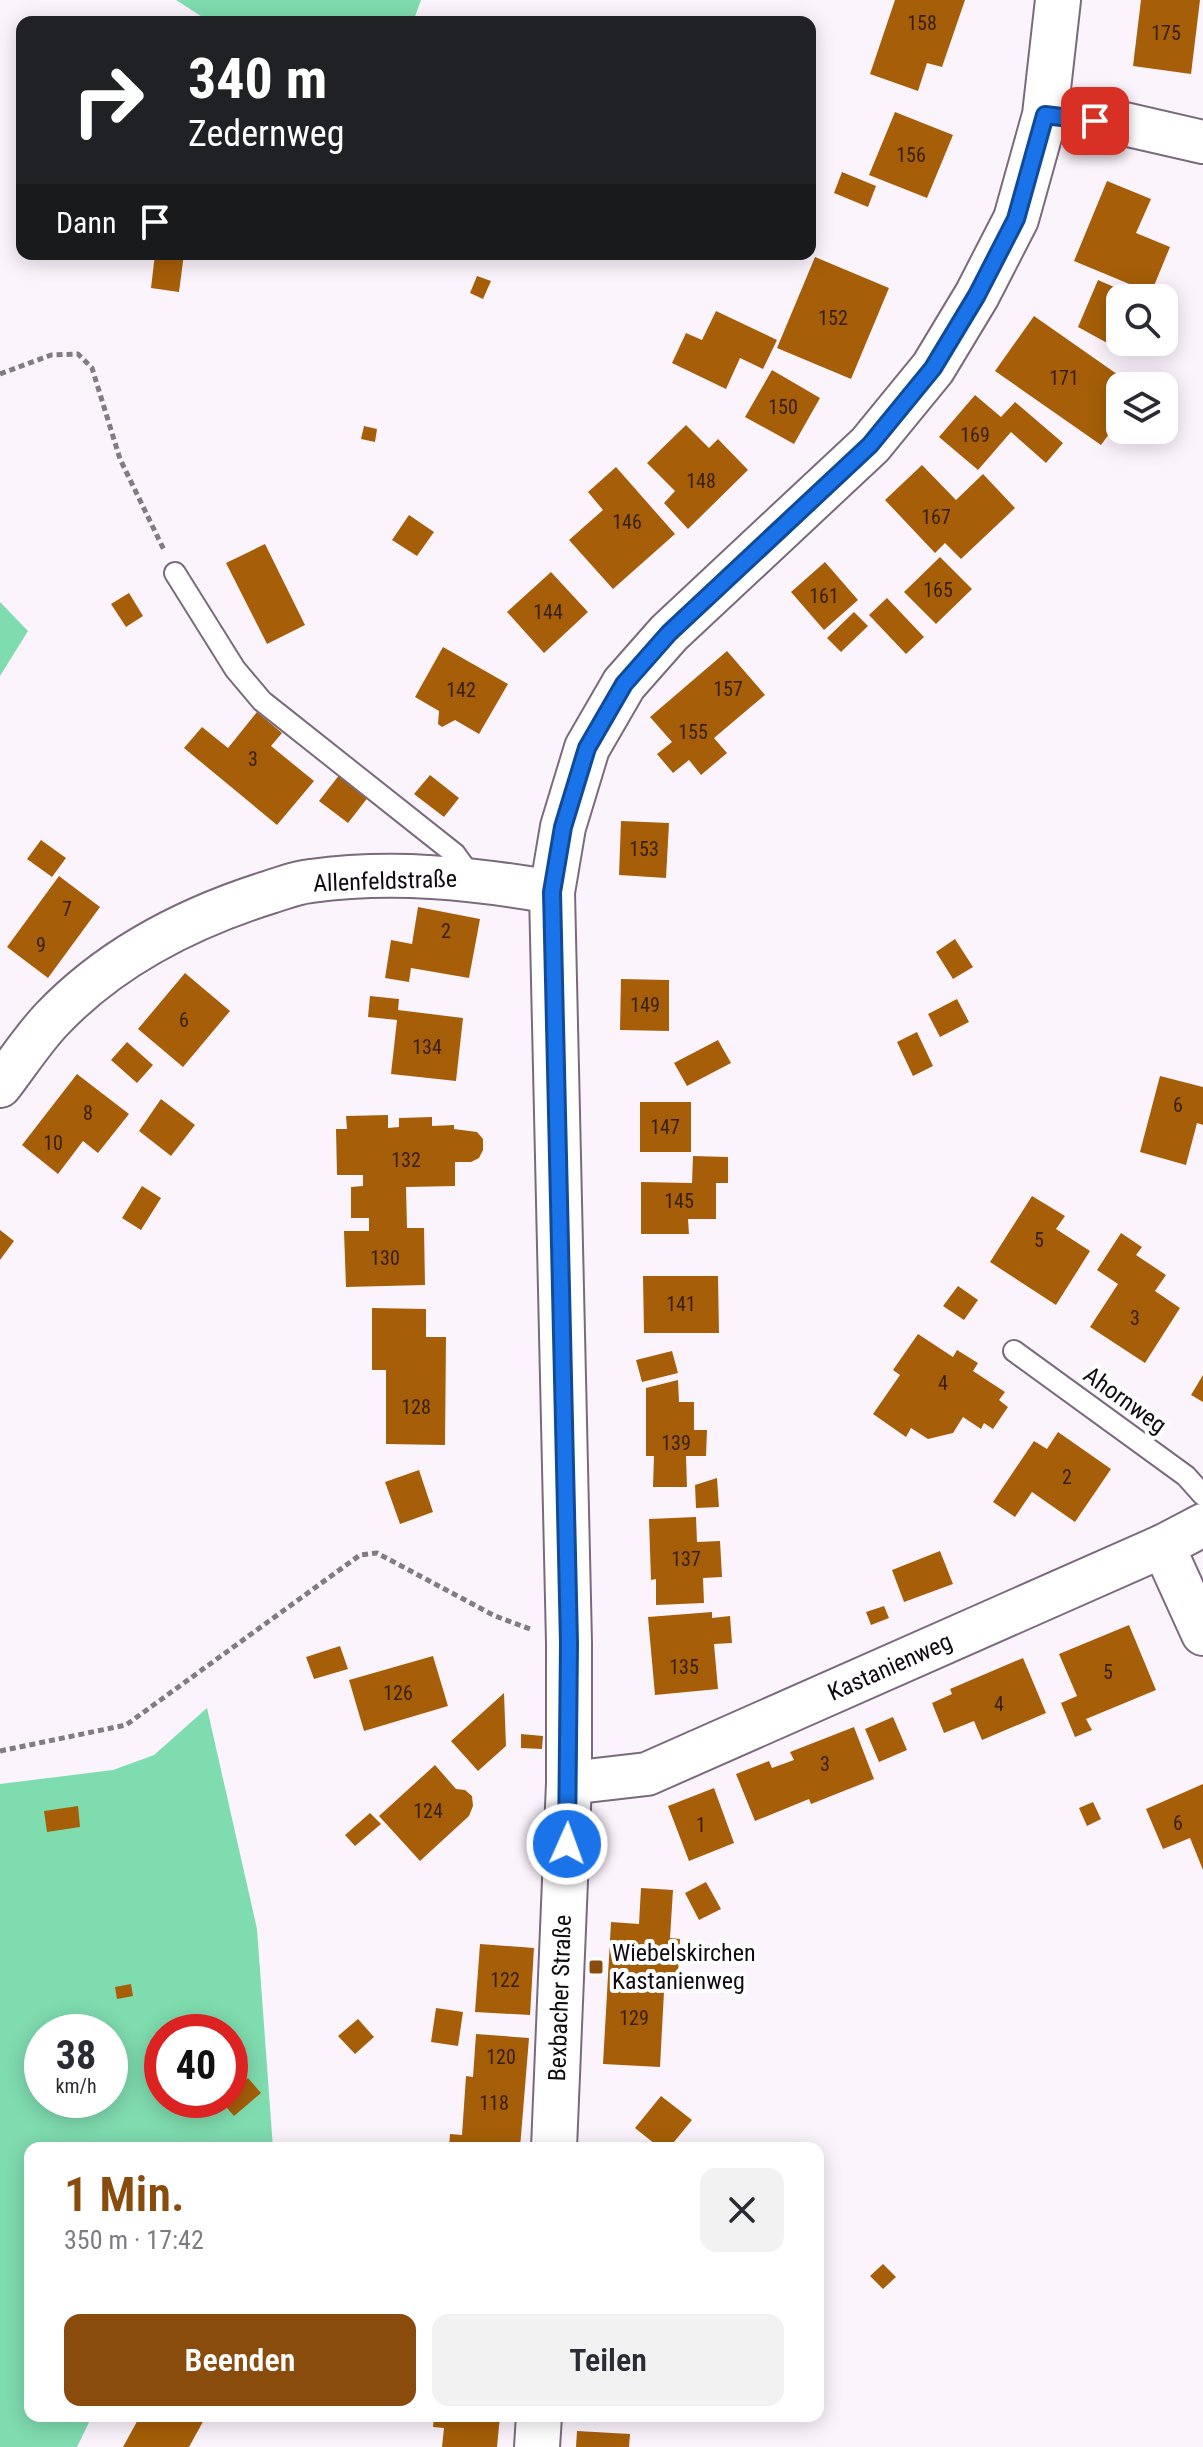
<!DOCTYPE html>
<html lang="de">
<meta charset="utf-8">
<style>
:root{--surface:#fff;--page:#f2f2f3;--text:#2b2b33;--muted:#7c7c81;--accent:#894c0d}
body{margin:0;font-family:"Roboto Condensed",sans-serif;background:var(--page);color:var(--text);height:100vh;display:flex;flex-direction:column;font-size:30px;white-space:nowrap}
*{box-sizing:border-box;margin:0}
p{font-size:26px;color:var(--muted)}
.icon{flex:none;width:44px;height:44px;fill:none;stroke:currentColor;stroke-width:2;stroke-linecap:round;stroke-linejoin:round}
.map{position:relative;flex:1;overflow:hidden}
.side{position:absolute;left:24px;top:2142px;width:800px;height:280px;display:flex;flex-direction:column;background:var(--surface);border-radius:16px;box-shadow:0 4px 20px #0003}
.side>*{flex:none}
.top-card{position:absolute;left:16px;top:16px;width:800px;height:244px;border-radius:16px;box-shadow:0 4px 20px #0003;background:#202124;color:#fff;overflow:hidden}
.controls{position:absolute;left:1106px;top:284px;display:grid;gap:16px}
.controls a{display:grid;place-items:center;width:72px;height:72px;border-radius:16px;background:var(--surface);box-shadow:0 4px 20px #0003;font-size:40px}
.speed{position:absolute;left:24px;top:2014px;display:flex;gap:16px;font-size:40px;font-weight:700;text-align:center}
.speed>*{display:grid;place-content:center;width:104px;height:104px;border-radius:50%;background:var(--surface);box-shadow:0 4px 20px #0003;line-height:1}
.speed small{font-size:20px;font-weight:400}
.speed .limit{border:12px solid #d22;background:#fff;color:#111}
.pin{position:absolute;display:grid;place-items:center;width:68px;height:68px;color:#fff;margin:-34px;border-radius:16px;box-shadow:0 4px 12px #0006}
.me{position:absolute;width:88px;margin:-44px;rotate:2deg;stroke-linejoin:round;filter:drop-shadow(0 0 6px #0008)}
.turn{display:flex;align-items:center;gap:28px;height:168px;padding:0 40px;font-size:36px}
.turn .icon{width:104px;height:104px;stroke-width:2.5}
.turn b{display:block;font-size:56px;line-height:68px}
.then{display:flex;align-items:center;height:76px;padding:0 40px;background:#0003;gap:16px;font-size:30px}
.round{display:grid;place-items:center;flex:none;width:84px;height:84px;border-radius:16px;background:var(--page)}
.summary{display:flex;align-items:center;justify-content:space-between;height:136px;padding:0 40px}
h1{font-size:48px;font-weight:600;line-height:60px;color:var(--accent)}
.cta{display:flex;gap:16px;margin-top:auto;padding:16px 40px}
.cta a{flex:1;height:92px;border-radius:16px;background:var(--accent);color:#fff;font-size:32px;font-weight:600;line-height:92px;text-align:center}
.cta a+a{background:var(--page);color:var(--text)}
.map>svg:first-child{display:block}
.green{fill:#7fdcaf;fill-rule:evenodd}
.building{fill:#a65f08}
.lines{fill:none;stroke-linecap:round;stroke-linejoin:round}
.service-casing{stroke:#7b6a7d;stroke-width:24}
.minor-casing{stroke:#7b6a7d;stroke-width:46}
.tertiary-casing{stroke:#7b6a7d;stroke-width:48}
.path{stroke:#827b83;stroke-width:5;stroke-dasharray:6 4;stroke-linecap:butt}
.service{stroke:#fff;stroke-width:20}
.minor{stroke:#fff;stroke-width:42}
.tertiary{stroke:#fff;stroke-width:44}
.route-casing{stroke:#114b97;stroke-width:20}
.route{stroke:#1a73e8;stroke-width:14}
.poi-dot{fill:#894c0d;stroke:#fff;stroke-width:3}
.labels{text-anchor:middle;stroke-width:8;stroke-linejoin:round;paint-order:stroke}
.number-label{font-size:20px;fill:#361f10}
.street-label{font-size:24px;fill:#110a12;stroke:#fff}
.poi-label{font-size:24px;fill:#110a12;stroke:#fff;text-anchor:start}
</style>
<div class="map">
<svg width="1203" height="2447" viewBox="0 0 1203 2447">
<rect width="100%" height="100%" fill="#fcf4fd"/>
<g class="green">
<polygon points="176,0 421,0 413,22 210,22"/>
<polygon points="0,602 28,631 0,676"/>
<path d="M207,1708L257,1929L273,2148H30V2416H92L77,2447H0V1784L113,1770L154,1755ZM42,2032H110V2100H42ZM162,2032H230V2100H162Z"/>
</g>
<g class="building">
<polygon points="895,0 965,0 942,67 927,63 918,91 870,74"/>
<polygon points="1141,0 1200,0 1191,74 1133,66"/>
<polygon points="895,112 953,135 927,198 869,175"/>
<polygon points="842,172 876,186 868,207 834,193"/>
<polygon points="1107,181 1151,199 1136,233 1170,247 1151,293 1074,261"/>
<polygon points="155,254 184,254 179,292 151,288"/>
<polygon points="815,257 889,288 851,379 777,348"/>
<polygon points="477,276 491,281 483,299 470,293"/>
<polygon points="1098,280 1130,294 1128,298 1120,298 1120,317 1109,344 1078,327"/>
<polygon points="716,311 777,340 763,369 740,358 726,389 672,363 686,333 702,340"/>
<polygon points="1034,316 1134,386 1120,386 1120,402 1109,418 1117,423 1101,445 995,371"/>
<polygon points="772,370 820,398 794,444 745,417"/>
<polygon points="975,395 1001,417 1015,402 1063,443 1046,463 1011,432 978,470 939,437"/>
<polygon points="686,425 709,448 718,439 748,470 688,529 664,503 675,491 647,463"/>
<polygon points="364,426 377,429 375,442 361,439"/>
<polygon points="922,465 956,500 983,474 1015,508 961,559 945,543 935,553 885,500"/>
<polygon points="616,467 675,534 613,589 569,540 603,510 588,492"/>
<polygon points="409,515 434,532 417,556 392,540"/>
<polygon points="265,544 305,625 267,644 226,563"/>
<polygon points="940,557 972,589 936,624 904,592"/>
<polygon points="825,562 858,600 824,630 791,592"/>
<polygon points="551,572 588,612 544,653 507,612"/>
<polygon points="129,593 143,616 126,627 111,604"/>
<polygon points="887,598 924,637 906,654 869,615"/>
<polygon points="854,612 868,626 841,652 827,638"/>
<polygon points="443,647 508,684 479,734 455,720 442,727 438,724 439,711 415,697"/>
<polygon points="727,651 765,695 714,738 727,753 701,775 689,760 673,773 657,754 672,742 650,717"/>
<polygon points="257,712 282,733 271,746 314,781 277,825 184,748 202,727 228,748"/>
<polygon points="340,774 369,796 348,823 319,801"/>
<polygon points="430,775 459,798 444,817 414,794"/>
<polygon points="621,821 669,823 666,878 619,875"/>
<polygon points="41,840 66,858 52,877 27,859"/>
<polygon points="59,876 100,907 48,978 7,947"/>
<polygon points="418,907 480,919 469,978 411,968 409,982 385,978 391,940 412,944"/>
<polygon points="955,939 973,967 953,979 936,952"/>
<polygon points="185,973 230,1011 183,1067 138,1029"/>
<polygon points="621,979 669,980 669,1031 620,1030"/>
<polygon points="370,996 399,999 398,1010 463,1018 456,1081 391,1074 397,1020 368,1017"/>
<polygon points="957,999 969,1022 940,1037 928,1014"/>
<polygon points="917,1032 933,1066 913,1076 897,1042"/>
<polygon points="718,1040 731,1063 687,1086 674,1063"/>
<polygon points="127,1042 153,1065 137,1083 111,1060"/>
<polygon points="77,1074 129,1114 98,1153 83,1141 58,1174 22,1145"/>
<polygon points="1160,1076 1203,1087 1203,1125 1197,1123 1186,1165 1140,1152"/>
<polygon points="161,1099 195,1125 171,1156 139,1131"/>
<rect x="640" y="1102" width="51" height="50"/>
<polygon points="388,1115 388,1128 399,1127 399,1118 432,1117 432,1126 454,1125 454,1129 477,1132 483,1139 483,1150 479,1158 471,1162 455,1162 455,1186 406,1187 407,1228 424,1228 425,1285 346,1287 344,1231 369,1231 369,1218 351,1218 351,1187 363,1186 363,1175 337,1175 336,1129 347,1129 346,1116"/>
<polygon points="693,1156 728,1157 728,1183 716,1183 716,1219 688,1219 689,1234 641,1234 641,1182 692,1183"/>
<polygon points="142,1186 161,1198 141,1230 122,1218"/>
<polygon points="1032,1196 1065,1216 1056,1229 1090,1251 1056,1305 990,1262"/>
<polygon points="0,1230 14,1241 0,1260"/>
<polygon points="1121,1233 1142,1247 1136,1255 1166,1275 1155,1291 1180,1308 1145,1363 1090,1327 1118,1284 1097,1270"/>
<polygon points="643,1276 718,1276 719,1333 644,1333"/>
<polygon points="958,1286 978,1300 964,1320 943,1306"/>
<polygon points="372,1308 426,1309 426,1337 446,1337 445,1445 386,1444 386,1370 372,1370"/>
<polygon points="918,1334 953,1357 957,1350 978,1363 973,1371 1005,1392 999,1400 1008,1407 993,1429 984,1423 981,1429 963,1417 953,1433 928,1439 911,1428 906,1437 873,1414 900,1375 893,1370"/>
<polygon points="672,1351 678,1373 642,1382 636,1360"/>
<polygon points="1203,1375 1203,1402 1191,1395"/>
<polygon points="678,1380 679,1402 694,1402 694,1430 707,1430 706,1456 686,1456 687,1487 653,1487 654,1456 646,1456 646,1388"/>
<polygon points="1058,1432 1111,1469 1075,1522 1032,1492 1015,1517 993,1502 1034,1441 1047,1449"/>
<polygon points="419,1470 433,1512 400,1524 385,1482"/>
<polygon points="717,1478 719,1507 696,1508 695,1485"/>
<polygon points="696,1517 697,1542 720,1541 722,1577 703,1578 704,1603 656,1605 656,1579 651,1580 649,1519"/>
<polygon points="940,1551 953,1584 904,1602 892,1570"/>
<polygon points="884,1606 889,1618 871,1625 866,1612"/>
<polygon points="712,1612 712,1618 730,1616 732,1643 714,1644 718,1689 655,1695 648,1617"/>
<polygon points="1129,1625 1156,1690 1086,1719 1092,1730 1075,1737 1061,1703 1077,1696 1059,1654"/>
<polygon points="340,1646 348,1669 314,1679 306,1657"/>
<polygon points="433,1656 448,1706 364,1731 349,1680"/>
<polygon points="1023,1658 1046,1713 982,1740 974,1721 944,1733 932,1703 952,1694 950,1689"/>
<polygon points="504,1693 506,1746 478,1771 451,1741"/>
<polygon points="893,1717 907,1750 879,1762 865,1729"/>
<polygon points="854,1727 874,1779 811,1804 809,1799 755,1821 736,1774 769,1761 772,1768 794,1760 790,1752"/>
<polygon points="521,1734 543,1736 542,1749 521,1748"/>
<polygon points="435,1765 456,1789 465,1790 472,1796 473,1806 469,1816 420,1861 379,1816"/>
<polygon points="1203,1784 1203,1870 1190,1838 1163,1849 1146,1809"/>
<polygon points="714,1788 734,1843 689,1861 668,1806"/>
<polygon points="1093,1802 1101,1819 1087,1826 1079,1808"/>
<polygon points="78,1806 80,1827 47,1832 44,1811"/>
<polygon points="370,1813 381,1824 355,1846 345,1835"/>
<polygon points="706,1882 721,1909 699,1920 685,1893"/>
<polygon points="641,1888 673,1890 670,1938 680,1939 678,1974 665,1973 660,2067 603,2064 611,1922 639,1924"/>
<polygon points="480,1944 534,1948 530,2015 475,2012"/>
<polygon points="131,1984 133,1996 117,1999 115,1987"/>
<polygon points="436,2008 463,2012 458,2046 431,2042"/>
<polygon points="358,2019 374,2037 355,2054 338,2036"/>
<polygon points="476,2034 529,2038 520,2148 449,2148 450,2134 462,2135 466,2076 473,2077"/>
<polygon points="248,2078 261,2093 234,2116 220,2100 230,2100 230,2093"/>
<polygon points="661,2096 692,2120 669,2148 660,2148 635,2128"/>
<polygon points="883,2264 896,2277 883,2289 870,2276"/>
<polygon points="140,2416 201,2416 205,2418 189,2447 123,2447"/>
<polygon points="434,2416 500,2416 497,2447 442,2447 444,2428 433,2427"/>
<polygon points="577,2431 630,2434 629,2447 576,2447"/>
</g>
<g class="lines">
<g class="service-casing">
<g id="service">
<polyline points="175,573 235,669 262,701 455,854 473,879"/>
<polyline points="1014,1351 1186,1476 1203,1495"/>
</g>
</g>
<g class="minor-casing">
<g id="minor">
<polyline points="1045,115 1120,123 1203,142"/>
<path d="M0,1086C17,1064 33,1039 52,1019C111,957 190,917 270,892C283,888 297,882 311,881C393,870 471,878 552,892"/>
<polyline points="1163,1546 1203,1634"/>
<polyline points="569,1783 647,1774 1163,1546 1203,1525"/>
</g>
</g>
<g class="tertiary-casing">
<g id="tertiary">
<polyline points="554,2148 569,1783 569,1643 552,892 563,827 587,748 624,684 669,633 870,445 933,368 977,295 1016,219 1045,115 1058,0"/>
<polyline points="537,2447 539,2416"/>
</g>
</g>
<g class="path">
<polyline points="0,374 51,355 78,354 92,368 120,459 164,550"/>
<polyline points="0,1751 126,1725 360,1555 377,1553 495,1616 530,1629"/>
</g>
<use href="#service" class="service"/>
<use href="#minor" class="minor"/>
<use href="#tertiary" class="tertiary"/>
</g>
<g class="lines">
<g class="route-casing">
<polyline id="route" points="567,1844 569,1643 552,892 563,827 587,748 624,684 669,633 870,445 933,368 977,295 1016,219 1045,115 1095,121"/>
</g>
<use href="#route" class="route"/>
</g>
<rect class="poi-dot" x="588" y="1959" width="16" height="16" rx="4"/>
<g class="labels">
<g class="number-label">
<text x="922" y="30">158</text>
<text x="1166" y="40">175</text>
<text x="911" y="162">156</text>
<text x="833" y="325">152</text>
<text x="1064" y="385">171</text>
<text x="783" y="414">150</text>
<text x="975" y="442">169</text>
<text x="701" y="488">148</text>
<text x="936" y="524">167</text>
<text x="627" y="529">146</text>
<text x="938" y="597">165</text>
<text x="824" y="603">161</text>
<text x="548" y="619">144</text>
<text x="728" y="696">157</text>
<text x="461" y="697">142</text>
<text x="693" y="739">155</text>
<text x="253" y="766">3</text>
<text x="644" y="856">153</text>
<text x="67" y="916">7</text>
<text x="446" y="938">2</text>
<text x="41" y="952">9</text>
<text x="645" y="1012">149</text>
<text x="184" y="1027">6</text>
<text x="427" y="1054">134</text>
<text x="1178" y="1112">6</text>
<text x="88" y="1120">8</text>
<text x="665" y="1134">147</text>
<text x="53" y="1150">10</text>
<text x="406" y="1167">132</text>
<text x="679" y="1208">145</text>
<text x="1039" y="1247">5</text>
<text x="385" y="1265">130</text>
<text x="681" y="1311">141</text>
<text x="1135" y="1325">3</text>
<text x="943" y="1390">4</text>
<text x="416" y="1414">128</text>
<text x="676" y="1450">139</text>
<text x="1067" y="1484">2</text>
<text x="686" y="1566">137</text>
<text x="684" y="1674">135</text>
<text x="1108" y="1679">5</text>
<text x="398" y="1700">126</text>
<text x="999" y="1711">4</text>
<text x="825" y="1771">3</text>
<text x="428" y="1818">124</text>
<text x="1178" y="1830">6</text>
<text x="701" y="1832">1</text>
<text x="505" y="1987">122</text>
<text x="634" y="2025">129</text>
<text x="501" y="2064">120</text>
<text x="494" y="2110">118</text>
</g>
<g class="street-label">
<text transform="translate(385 881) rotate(-2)" y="8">Allenfeldstraße</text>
<text transform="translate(1125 1400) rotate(36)" y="8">Ahornweg</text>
<text transform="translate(890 1667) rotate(-24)" y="8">Kastanienweg</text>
<text transform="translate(560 1998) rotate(-88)" y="8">Bexbacher Straße</text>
</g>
<g class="poi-label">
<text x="612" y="1961">Wiebelskirchen<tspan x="612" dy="28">Kastanienweg</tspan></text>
</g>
</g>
</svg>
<div class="controls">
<a><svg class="icon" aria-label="search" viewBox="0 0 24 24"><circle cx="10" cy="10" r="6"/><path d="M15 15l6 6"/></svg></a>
<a><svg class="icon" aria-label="layers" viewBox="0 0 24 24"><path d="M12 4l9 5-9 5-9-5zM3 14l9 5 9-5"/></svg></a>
</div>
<div class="speed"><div>38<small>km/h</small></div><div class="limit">40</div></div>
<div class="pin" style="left:1095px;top:121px;background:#d93025"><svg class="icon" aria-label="arrive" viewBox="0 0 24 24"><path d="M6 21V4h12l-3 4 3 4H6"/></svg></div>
<svg class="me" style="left:567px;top:1844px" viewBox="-20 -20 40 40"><circle r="17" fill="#1a73e8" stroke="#fff" stroke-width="3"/><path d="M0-11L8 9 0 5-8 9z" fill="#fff"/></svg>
<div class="top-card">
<div class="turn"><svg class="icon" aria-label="right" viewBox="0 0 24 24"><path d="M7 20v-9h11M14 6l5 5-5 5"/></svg><div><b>340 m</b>Zedernweg</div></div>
<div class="then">Dann<svg class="icon" aria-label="arrive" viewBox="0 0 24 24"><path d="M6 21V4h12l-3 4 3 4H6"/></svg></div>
</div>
<section class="side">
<div class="summary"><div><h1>1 Min.</h1><p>350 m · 17:42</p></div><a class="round"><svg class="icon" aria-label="close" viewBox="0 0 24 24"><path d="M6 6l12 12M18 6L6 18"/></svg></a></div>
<div class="cta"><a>Beenden</a><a>Teilen</a></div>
</section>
</div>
